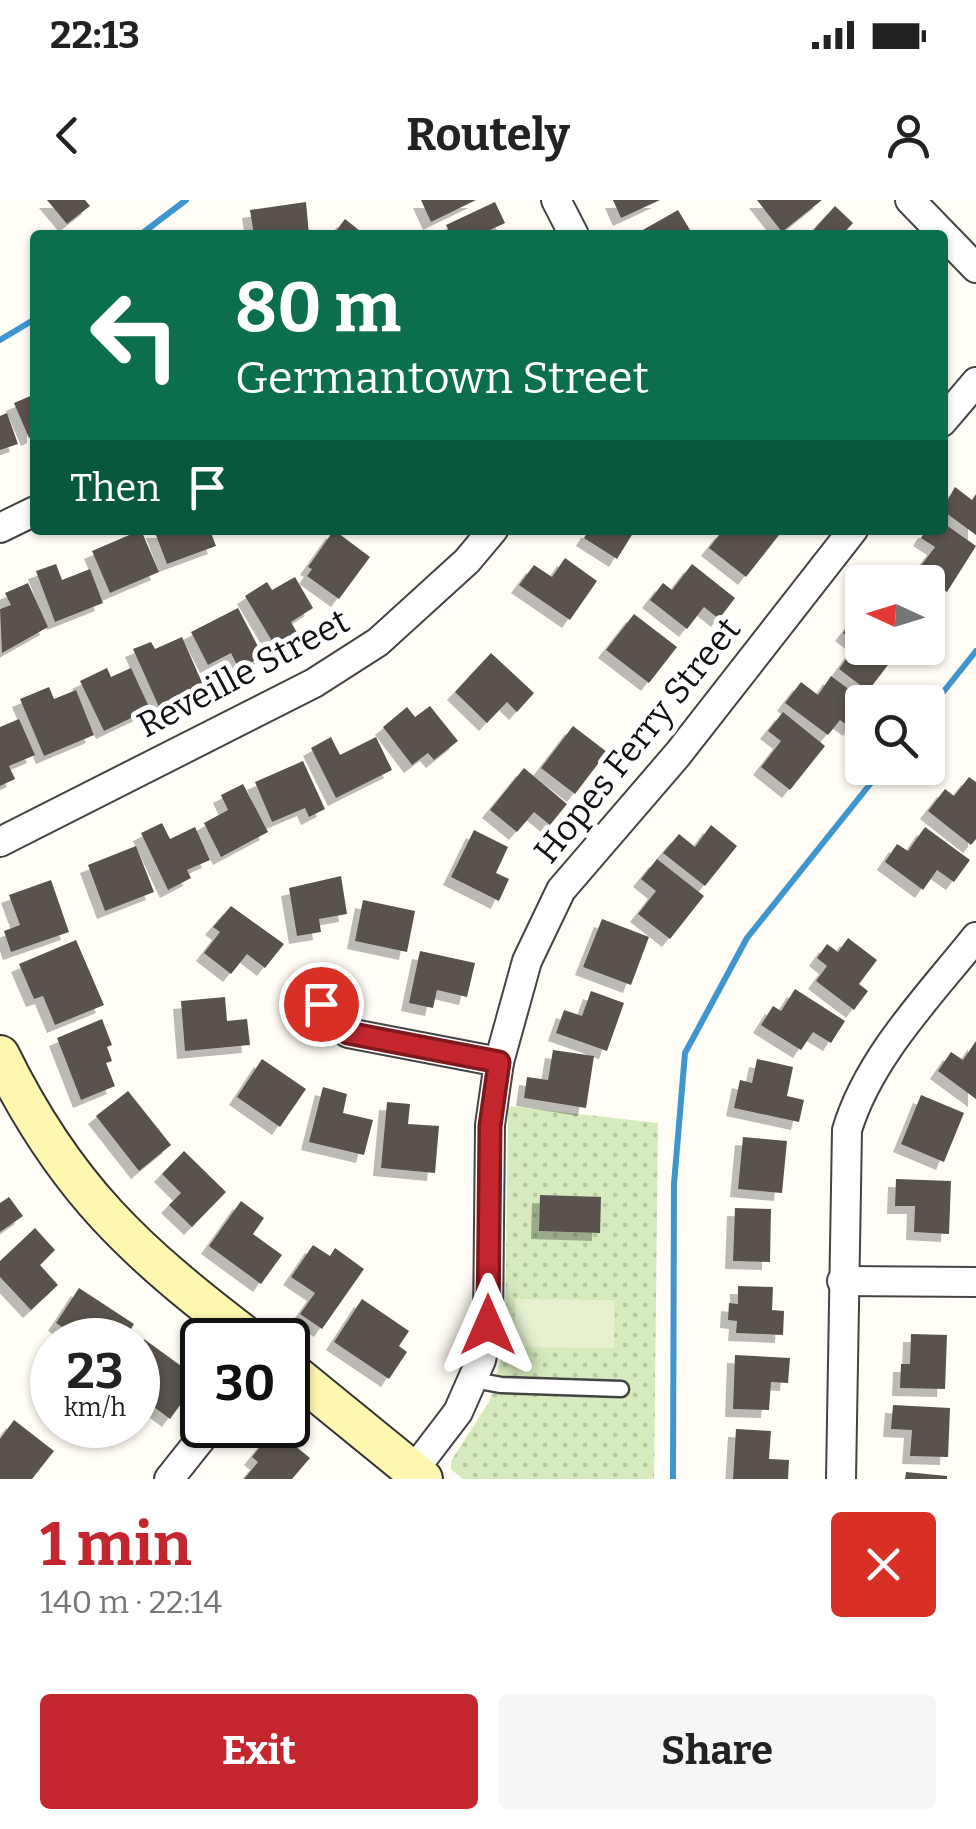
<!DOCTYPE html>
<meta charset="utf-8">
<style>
:root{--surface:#fff;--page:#f6f6f6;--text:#222;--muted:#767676;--accent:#c4262e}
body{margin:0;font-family:Bitter,serif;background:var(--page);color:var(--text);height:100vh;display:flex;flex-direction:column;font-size:38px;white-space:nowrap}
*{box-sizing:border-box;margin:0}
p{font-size:32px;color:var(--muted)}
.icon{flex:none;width:55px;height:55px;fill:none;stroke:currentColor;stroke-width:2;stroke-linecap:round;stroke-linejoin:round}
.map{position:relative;height:1279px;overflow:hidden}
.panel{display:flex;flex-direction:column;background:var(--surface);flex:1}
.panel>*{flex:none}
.guide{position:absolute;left:30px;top:30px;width:918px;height:305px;border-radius:10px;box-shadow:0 2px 8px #0004;background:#0b6e4f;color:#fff;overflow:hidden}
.needle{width:65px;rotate:274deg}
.tools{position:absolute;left:845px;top:365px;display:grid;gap:20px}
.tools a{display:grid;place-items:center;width:100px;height:100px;border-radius:10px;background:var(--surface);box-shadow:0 2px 8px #0004;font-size:50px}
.speed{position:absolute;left:30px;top:1118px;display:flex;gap:20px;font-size:50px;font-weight:700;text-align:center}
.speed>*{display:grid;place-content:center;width:130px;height:130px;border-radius:50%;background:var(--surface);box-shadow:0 2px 8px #0004;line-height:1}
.speed small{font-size:25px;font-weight:400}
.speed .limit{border:5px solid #111;border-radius:15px;background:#fff;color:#111}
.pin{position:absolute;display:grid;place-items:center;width:85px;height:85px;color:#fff;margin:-42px;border:5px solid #fff;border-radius:50%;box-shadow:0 2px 10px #0007}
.me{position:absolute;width:110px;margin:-55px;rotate:0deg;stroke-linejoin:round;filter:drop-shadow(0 0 8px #0008)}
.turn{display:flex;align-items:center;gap:35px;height:210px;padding:0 40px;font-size:45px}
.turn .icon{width:130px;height:130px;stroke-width:2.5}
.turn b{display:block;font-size:70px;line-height:85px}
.then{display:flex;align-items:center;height:95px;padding:0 40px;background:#0003;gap:20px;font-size:38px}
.round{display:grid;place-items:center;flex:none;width:105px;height:105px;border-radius:10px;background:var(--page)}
.head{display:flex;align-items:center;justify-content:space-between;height:170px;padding:0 40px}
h1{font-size:60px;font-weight:700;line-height:75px;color:var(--accent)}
.action{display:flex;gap:20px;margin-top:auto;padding:20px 40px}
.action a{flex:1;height:115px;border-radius:10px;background:var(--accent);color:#fff;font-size:40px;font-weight:700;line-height:115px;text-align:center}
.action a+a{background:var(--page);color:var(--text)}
.status{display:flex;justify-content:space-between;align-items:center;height:70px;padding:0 50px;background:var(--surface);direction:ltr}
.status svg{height:28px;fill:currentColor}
header{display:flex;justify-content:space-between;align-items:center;height:130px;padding:0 40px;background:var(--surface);font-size:45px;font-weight:700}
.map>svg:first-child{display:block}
.park{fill:url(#park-dots)}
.pitch{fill:#e6f2cf}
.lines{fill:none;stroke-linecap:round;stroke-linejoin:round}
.stream{stroke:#3f96cf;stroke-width:6}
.building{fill:#5a524d;filter:url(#shadow)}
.lane-casing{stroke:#444;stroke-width:19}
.street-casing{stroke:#444;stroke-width:32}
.secondary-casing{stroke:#333;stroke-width:42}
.lane{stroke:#fff;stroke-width:14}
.street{stroke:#fff;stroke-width:28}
.secondary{stroke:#fff6b0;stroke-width:38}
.route-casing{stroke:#7f191e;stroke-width:25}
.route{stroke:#c4262e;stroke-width:18}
.labels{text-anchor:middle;stroke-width:10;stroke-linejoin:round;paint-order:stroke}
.street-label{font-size:35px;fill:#111;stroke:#fff}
</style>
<div class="status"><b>22:13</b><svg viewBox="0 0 49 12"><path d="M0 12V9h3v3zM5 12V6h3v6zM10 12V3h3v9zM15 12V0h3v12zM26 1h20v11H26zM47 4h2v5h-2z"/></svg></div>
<header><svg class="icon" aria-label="back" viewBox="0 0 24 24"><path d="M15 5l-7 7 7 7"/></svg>Routely<svg class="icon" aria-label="person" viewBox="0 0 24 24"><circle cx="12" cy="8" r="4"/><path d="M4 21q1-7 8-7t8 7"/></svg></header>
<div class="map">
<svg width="976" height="1279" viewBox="0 0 976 1279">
<defs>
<pattern id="park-dots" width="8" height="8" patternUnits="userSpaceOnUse" patternTransform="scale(2.5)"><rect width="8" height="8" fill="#d5ebbd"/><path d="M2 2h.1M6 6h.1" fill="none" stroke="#b6c8a1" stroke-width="1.8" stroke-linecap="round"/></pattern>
<filter id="shadow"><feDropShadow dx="-8" dy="8" stdDeviation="0" flood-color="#0004"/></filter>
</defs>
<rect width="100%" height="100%" fill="#fffdf5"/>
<polygon class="park" points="508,906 658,923 654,1279 463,1279 451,1269 451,1261 489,1202 505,1144"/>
<polygon class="pitch" points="515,1099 615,1100 614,1148 515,1147"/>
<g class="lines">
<g class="stream">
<polyline points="140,35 186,0"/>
<polyline points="0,140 35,119"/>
<polyline points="928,511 976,451"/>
<polyline points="673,1279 674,984 685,853 747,738 883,568"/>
</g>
</g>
<g class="building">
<polygon points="47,0 85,0 90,6 67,24"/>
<polygon points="421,0 476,0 431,22"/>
<polygon points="613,0 660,0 621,18"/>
<polygon points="757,0 822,0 782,32"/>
<polygon points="306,2 309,35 254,35 250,10"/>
<polygon points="495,2 505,23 490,30 492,35 451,35 446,25"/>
<polygon points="835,6 853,23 842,35 809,35"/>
<polygon points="678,10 693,35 634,35"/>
<polygon points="345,19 365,35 333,35"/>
<polygon points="35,194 35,235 29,238 14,203"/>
<polygon points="7,213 18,244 0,250 0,216"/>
<polygon points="955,287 972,300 976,294 976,335 942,310"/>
<polygon points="942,322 976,346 947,392 917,371 935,347 921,338 926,330 942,330"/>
<polygon points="141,330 159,372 110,393 92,351"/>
<polygon points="154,330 210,330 216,346 167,364"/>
<polygon points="334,330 370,357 339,399 307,376 312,369 308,367"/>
<polygon points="589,330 635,330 617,359 584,338"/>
<polygon points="723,330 772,330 779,335 746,377 709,348"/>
<polygon points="565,358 597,381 570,420 519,385 534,365 552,377"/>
<polygon points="56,364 62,380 90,369 103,403 55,422 36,371"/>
<polygon points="692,364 735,398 719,419 704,407 687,429 650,400 663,383 672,390"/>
<polygon points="295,377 313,408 291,422 300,438 278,451 245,396 267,382 272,390"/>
<polygon points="28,383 48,427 2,453 0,409 11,405 5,393"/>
<polygon points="928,391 940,401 928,417"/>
<polygon points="238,408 263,456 239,469 231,453 208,465 191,432"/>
<polygon points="634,414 677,447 649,483 606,450"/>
<polygon points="858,414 862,418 862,448 901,448 868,491 839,469 857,444 843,433"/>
<polygon points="182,437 204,487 159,507 133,449 151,442 155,449"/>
<polygon points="491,453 534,493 517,512 507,502 487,523 455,492"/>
<polygon points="107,468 111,477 131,468 150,509 104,531 80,481"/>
<polygon points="831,476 866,502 851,528 840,520 828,535 785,503 801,482 818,495"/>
<polygon points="49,487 54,499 76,490 94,535 44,556 20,499"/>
<polygon points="430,506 458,541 434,560 428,553 412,565 383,527 407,507 415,517"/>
<polygon points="783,512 825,546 790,590 761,567 781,541 768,531"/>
<polygon points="19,519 35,555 9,566 15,579 0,586 0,527"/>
<polygon points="573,526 607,552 575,594 541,568"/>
<polygon points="331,537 340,555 376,537 392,570 336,598 311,548"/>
<polygon points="303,561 325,609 309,617 305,608 272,622 255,582"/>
<polygon points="524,568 567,604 550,625 534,612 517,632 490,610"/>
<polygon points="969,577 976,582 976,639 971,645 928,611 945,589 954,596"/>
<polygon points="243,584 268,632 221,657 204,623 228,610 221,595"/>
<polygon points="162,623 170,639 195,627 210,660 187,670 191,678 168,690 141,633"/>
<polygon points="711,625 737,646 705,686 663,653 679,634 695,647"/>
<polygon points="925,627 970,660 954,682 937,670 923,690 885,662 897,644 908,651"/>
<polygon points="474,630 508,647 496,673 509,679 499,701 451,677"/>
<polygon points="136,646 154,692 105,711 88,665"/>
<polygon points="657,659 704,696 670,739 638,714 656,691 641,679"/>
<polygon points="341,676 347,714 319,719 321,732 297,736 289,688"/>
<polygon points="51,680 69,732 11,752 4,731 20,725 9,695"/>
<polygon points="363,700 415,711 407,752 355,741"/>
<polygon points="231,706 284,744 265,768 247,754 231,774 204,753 220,732 213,727"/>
<polygon points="602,719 649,737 631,785 583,767"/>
<polygon points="848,738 877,760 859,784 868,791 854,810 816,781 827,766 817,758 827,744 838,752"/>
<polygon points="76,740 104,805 55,825 43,796 34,799 19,764"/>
<polygon points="420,751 475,763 467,797 437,790 433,808 409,803"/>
<polygon points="795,789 845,821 831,843 813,832 801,850 761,825 773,806 781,811"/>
<polygon points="591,791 624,803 607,851 556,833 564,810 582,816"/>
<polygon points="225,797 227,821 247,819 250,845 185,851 181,801"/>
<polygon points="102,819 112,845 107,847 112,861 106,863 115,886 81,900 57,838"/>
<polygon points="976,841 976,899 938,871 951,852 963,860"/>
<polygon points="553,850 594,856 586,908 524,898 527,877 548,880"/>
<polygon points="262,859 306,889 280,927 237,897"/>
<polygon points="757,859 793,867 787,896 804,900 799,922 734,908 740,880 752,883"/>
<polygon points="323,887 347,894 343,913 373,920 364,955 309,942"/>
<polygon points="128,891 171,945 139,971 96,916"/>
<polygon points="921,895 964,913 944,962 901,944"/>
<polygon points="387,902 410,904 408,924 439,926 435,973 381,968"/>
<polygon points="743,937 787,941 782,993 738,989"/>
<polygon points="184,951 226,992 192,1027 169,1005 181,993 162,974"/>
<polygon points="896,979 951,981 949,1034 914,1032 915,1006 895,1006"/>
<polygon points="540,995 601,997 600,1033 539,1031"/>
<polygon points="9,997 23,1016 0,1032 0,1003"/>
<polygon points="241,1001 264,1018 253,1034 282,1055 261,1084 209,1046"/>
<polygon points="735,1008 771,1009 770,1062 733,1061"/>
<polygon points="35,1028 55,1050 40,1065 58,1085 31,1110 0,1077 0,1061"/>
<polygon points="313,1045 330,1056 335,1048 364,1069 322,1129 300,1114 315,1093 291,1077"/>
<polygon points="738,1086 773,1087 772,1110 784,1111 783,1135 736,1133 737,1121 728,1120 729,1103 738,1104"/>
<polygon points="79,1088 134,1124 124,1140 82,1140 56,1123"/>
<polygon points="362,1099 409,1131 399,1146 407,1152 389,1179 334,1142"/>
<polygon points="911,1134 947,1135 945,1189 900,1188 901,1164 910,1164"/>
<polygon points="144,1139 199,1179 170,1219 138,1195 138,1148"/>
<polygon points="735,1155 790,1158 788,1183 771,1182 769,1210 733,1209"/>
<polygon points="893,1205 950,1208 948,1257 910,1256 912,1230 891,1229"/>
<polygon points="14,1220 54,1251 32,1279 0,1279 0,1239"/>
<polygon points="274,1229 310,1258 292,1279 244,1279 258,1262 252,1257"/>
<polygon points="736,1229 771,1231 769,1259 789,1260 788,1279 733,1279"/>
<polygon points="906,1272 947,1276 947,1279 905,1279"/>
</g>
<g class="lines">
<g class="lane-casing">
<polyline id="lane" points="474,1180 501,1185 621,1189"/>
</g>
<g class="street-casing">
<g id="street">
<polyline points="556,0 574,35"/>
<polyline points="910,0 976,68"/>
<polyline points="942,222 976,182"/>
<polyline points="0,328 35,311"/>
<polyline points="0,642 314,483 378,442 467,361 493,330"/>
<polyline points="321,804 348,833 499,862"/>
<polyline points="842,1081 976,1082"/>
<polyline points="413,1271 458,1212 481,1160 488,1125 490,925 499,862 527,761 561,690 678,554 853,330"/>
<polyline points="169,1279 212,1225"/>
<path d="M841,1279L847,930C869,857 929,796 976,737"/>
</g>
</g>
<g class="secondary-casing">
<g id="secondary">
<path d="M0,855C65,988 135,1052 251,1140"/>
<polyline points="288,1169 423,1279"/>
</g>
</g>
<use href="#lane" class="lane"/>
<use href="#street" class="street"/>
<use href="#secondary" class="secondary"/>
</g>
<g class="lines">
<g class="route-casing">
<polyline id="route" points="321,804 348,833 499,862 490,926 488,1125"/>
</g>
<use href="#route" class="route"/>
</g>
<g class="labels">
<g class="street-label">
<text transform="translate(243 473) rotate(-28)" y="12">Reveille Street</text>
<text transform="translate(637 540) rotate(-51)" y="12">Hopes Ferry Street</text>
</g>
</g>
</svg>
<div class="tools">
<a><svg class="needle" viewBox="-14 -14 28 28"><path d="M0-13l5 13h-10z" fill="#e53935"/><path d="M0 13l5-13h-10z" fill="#767676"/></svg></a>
<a><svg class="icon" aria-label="search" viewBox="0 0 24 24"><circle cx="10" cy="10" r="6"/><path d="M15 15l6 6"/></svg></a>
</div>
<div class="speed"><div>23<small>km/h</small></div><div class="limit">30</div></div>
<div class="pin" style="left:321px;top:804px;background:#d93025"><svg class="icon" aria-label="arrive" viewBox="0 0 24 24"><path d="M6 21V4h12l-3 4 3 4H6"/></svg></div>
<svg class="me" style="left:488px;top:1125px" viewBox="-20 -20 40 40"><path d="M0-17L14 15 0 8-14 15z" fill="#c4262e" stroke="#fff" stroke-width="4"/></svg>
<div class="guide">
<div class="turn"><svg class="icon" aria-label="left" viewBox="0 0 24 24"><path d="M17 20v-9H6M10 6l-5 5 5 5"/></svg><div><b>80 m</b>Germantown Street</div></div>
<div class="then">Then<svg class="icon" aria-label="arrive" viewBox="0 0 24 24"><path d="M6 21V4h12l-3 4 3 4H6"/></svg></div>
</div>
</div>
<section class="panel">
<div class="head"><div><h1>1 min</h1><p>140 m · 22:14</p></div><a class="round" style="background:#d93025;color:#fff"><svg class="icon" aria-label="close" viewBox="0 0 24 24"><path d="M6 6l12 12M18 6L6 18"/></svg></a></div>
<div class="action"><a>Exit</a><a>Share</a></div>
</section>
